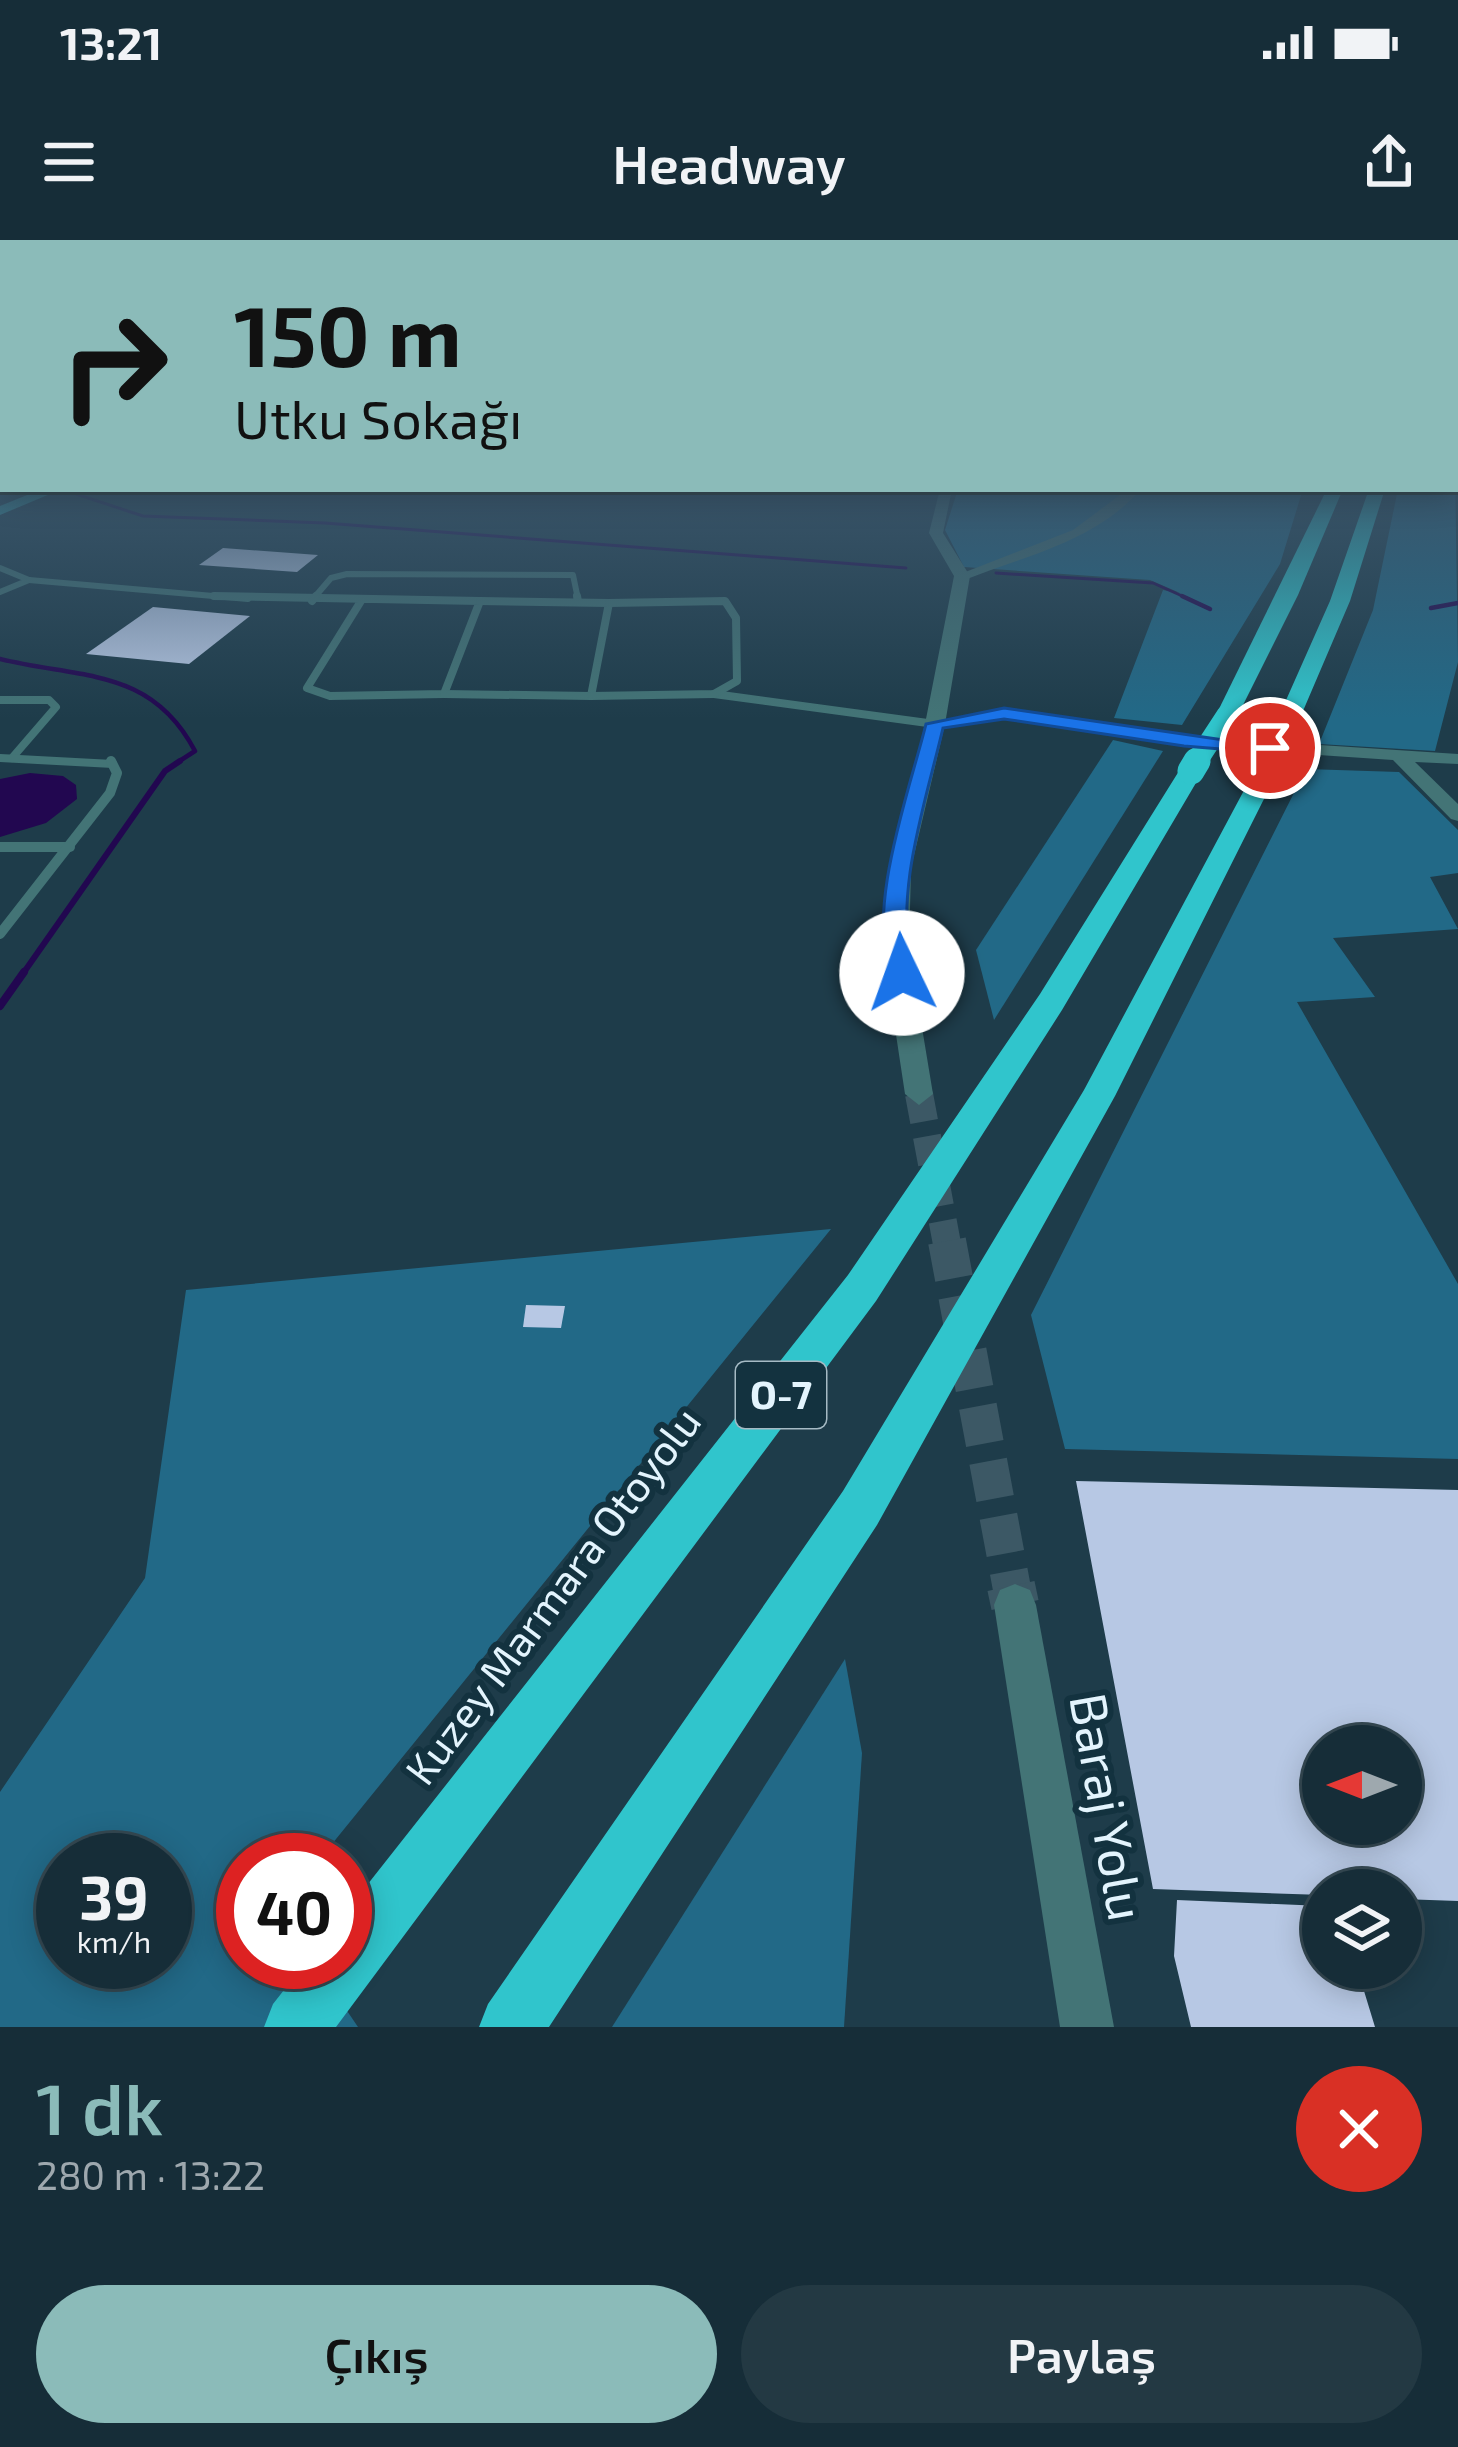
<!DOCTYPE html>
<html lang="tr">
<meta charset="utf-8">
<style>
:root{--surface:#162d38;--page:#233943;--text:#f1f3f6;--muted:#9ea8ae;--line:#354953;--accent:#8bbbb9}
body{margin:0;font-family:"Exo 2",sans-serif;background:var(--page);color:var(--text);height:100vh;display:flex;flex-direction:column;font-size:45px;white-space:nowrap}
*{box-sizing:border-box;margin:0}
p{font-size:39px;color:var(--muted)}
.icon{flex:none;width:66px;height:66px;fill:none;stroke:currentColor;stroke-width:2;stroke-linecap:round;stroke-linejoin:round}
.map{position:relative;height:1787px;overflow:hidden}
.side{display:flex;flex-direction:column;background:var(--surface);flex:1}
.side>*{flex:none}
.hud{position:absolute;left:0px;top:0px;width:1458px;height:252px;box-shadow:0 6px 30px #0003,0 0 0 3px var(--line);background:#8bbbb9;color:#111;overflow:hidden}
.needle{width:78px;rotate:270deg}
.controls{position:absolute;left:1302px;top:1485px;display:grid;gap:24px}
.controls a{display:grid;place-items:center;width:120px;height:120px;border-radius:50%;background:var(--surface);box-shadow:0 6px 30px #0003,0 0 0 3px var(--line);font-size:60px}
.speed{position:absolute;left:36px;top:1593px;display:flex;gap:24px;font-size:60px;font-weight:700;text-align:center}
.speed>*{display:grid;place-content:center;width:156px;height:156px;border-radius:50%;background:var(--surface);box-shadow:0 6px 30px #0003,0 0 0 3px var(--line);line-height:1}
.speed small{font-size:30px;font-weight:400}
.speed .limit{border:18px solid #d22;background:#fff;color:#111}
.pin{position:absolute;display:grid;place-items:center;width:102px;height:102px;color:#fff;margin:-51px;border:6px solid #fff;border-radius:50%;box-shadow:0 3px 12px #0007}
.me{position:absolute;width:132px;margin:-66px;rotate:357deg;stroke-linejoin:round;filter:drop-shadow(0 0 9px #0008)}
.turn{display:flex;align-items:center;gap:42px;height:252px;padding:0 36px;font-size:54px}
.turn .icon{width:156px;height:156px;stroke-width:2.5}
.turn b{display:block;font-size:84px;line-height:102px}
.round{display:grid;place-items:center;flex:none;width:126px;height:126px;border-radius:63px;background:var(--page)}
.summary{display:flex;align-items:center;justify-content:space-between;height:204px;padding:0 36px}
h1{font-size:72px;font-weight:600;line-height:90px;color:var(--accent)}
.action{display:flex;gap:24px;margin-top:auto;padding:24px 36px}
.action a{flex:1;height:138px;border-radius:72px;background:var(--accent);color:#111;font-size:48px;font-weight:600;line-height:138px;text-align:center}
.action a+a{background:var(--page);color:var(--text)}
.status{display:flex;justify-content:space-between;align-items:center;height:84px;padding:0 60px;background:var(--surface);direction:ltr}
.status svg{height:33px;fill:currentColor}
header{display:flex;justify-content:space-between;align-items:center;height:156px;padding:0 36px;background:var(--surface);font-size:54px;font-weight:600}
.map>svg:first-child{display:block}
.green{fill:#226987;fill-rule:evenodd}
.water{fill:#220750}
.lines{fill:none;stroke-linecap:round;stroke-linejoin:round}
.stream-far3{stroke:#220750;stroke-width:3}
.stream-far2{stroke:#220750;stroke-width:4.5}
.stream-far1{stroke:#220750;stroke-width:6}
.stream{stroke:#220750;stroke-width:8}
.building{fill:#b7c8e4;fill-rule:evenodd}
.tertiary-tunnel-far2{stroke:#3c5865;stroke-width:28;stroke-dasharray:28 15;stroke-linecap:butt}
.tertiary-tunnel-far1{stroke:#3c5865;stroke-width:38;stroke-dasharray:38 18;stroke-linecap:butt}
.tertiary-tunnel{stroke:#3c5865;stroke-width:48;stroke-dasharray:48 24;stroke-linecap:butt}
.service-far2{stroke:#437476;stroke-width:6}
.service-far1{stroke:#437476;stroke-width:8}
.service{stroke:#437476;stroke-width:10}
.minor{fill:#437476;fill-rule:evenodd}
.tertiary{fill:#437476;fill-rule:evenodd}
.trunk{fill:#36bac0;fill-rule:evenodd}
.motorway{fill:#30c5cc;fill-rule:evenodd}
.motorway-bridge-far1{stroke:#30c5cc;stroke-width:21}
.motorway-bridge{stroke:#30c5cc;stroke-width:27}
.route{fill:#1a73e8;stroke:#114b97;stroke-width:3}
.labels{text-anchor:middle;stroke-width:12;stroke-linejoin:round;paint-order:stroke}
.shield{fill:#13323f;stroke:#a5bac4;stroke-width:3}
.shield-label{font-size:39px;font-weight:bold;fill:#e3f4fd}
.street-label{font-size:42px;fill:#e3f4fd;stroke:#13323f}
.near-street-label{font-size:51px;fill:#e3f4fd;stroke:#13323f}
</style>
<div class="status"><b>13:21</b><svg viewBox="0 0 49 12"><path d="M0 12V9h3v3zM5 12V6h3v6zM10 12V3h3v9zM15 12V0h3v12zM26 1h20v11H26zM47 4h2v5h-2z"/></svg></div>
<header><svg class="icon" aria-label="menu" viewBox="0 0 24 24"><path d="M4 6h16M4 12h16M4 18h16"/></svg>Headway<svg class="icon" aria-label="share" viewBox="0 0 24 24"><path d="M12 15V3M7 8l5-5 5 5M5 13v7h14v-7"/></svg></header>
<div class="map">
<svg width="1458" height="1787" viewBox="0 0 1458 1787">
<rect width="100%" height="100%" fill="#1e3c4a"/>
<g class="green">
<polygon points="1455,229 1458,422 1435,511 1319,504 1373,370 1398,249 1455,249"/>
<polygon points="958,249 1303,249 1280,324 1182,485 1114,478 1163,350 1180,353 1150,340 964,327 945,290"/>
<polygon points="1113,500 1163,511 994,780 976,710"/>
<polygon points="1306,529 1399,532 1458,590 1458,633 1430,637 1458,689 1333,698 1375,757 1297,762 1458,1044 1458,1219 1065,1209 1031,1075"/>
<path d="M831,989L319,1620H243V1722H314L358,1787H0V1552L145,1338L186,1050ZM63,1620H165V1722H63Z"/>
<polygon points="845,1419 862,1513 844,1787 612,1787"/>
</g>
<polygon class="water" points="30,533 63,536 76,545 77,559 46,583 0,597 0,539"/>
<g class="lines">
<g class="stream-far3">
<polyline points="70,252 143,276 325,283 906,328"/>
<polyline points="996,333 1153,343 1189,359"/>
</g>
<g class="stream-far2">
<polyline points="1182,356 1210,369"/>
<polyline points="1431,368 1458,363"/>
<path d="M0,419C81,439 151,427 195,511L175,524"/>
</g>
<polyline class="stream-far1" points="22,735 165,531 180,521"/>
<polyline class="stream" points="0,766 24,732"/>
</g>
<g class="building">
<polygon points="223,308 318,315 297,332 199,325"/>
<polygon points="153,367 250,376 189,424 86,414"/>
<polygon points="526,1065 565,1066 561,1088 523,1087"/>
<path d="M1076,1241L1458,1250V1661L1401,1659V1650H1323V1655L1153,1649ZM1323,1506H1401V1584H1323Z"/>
<polygon points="1177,1660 1323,1666 1323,1728 1357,1728 1375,1787 1191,1787 1174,1716"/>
</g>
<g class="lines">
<polyline class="tertiary-tunnel-far2" points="919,854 947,1004"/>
<polyline class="tertiary-tunnel-far1" points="947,1001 1012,1349"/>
<polyline class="tertiary-tunnel" points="1011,1346 1015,1365"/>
<g class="service-far2">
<polyline points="0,328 29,340 0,352"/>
<polyline points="29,340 248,359"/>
<polyline points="313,359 331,338 347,334 573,335 578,359"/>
</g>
<g class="service-far1">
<polyline points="214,356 480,361 444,454 330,456 307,448 361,361"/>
<polyline points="577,356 578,362"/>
<polyline points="312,361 316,356"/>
<polyline points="444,454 591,456 609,363 480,361"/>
<polyline points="714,454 935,484"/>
<polyline points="591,456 714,454 737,441 736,378 725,361 609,363"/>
<polyline points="0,460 49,460 56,467 12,518"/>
<polyline points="0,518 113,524"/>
</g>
<g class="service">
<polyline points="0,607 70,607"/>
<polyline points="0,694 110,553 117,533 111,521"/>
</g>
<g class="minor">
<path d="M1128,249H1141C1096,301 1028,315 967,339L955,336L1073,290Z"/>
<polygon points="1004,468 1184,496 1458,514 1458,524 1415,522 1458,564 1458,581 1451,579 1393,520 1184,506 1004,478 935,489 926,484"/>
</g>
<g class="tertiary">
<polygon points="940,249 952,249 943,293 970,336 945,484 911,628 909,709 933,854 919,865 905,854 883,709 889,628 925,484 954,336 929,293"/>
<polygon points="1015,1344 1030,1350 1036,1365 1114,1787 1060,1787 994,1365 1000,1350"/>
</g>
<polygon class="trunk" points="42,249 62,249 0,275 0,266"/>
<g class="motorway">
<polygon points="1327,249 1343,249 1298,355 1238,475 1219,480 1216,475"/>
<polygon points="1369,249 1385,249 1350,361 1297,485 1278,490 1275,485 1330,361"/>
<polygon points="1191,524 1203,531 1062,770 876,1061 336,1787 264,1787 273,1764 306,1722 345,1722 345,1673 848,1035 1040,754 1179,531"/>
<polygon points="1261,534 1273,541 1115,856 877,1285 549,1787 479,1787 488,1764 843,1251 1084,850 1249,541"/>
</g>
<g class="motorway-bridge-far1">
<polyline points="1195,524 1227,475"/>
<polyline points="1268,524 1286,485"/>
</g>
<g class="motorway-bridge">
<polyline points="1191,531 1197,521"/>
<polyline points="1261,541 1270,521"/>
</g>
</g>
<linearGradient id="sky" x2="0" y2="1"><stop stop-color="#102129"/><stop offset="0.48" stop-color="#3b566b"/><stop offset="1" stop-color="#3b566b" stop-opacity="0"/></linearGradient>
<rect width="1458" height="479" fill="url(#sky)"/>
<path class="route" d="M1004,468L1279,508L1270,513L1184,506L1004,479L943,488C925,565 893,654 913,733L902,740L893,738C863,676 910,549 926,484Z"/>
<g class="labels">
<rect class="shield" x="736" y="1122" width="90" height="66" rx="9"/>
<g class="shield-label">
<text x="781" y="1169">O-7</text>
</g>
<g class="street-label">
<text transform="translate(553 1356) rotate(-53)" y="15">Kuzey Marmara Otoyolu</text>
</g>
<g class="near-street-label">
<text transform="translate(1107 1567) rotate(80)" y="18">Baraj Yolu</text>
</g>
</g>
</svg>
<div class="controls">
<a><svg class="needle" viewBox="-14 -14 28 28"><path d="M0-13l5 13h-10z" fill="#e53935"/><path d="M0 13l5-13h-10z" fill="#9ea8ae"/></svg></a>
<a><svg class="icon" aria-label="layers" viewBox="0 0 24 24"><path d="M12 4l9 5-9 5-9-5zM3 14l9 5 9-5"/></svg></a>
</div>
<div class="speed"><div>39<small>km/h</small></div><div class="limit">40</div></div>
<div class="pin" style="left:1270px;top:508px;background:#d93025"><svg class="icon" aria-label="arrive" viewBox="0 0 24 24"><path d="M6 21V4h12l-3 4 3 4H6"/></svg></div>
<svg class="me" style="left:902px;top:733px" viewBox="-20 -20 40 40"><circle r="19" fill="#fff"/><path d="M0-13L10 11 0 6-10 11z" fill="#1a73e8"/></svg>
<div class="hud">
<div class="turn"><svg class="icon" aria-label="right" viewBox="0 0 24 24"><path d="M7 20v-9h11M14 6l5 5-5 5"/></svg><div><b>150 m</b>Utku Sokağı</div></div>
</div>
</div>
<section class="side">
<div class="summary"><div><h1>1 dk</h1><p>280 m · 13:22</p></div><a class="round" style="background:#d93025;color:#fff"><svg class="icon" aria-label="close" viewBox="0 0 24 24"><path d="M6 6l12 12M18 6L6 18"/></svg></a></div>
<div class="action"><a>Çıkış</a><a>Paylaş</a></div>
</section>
